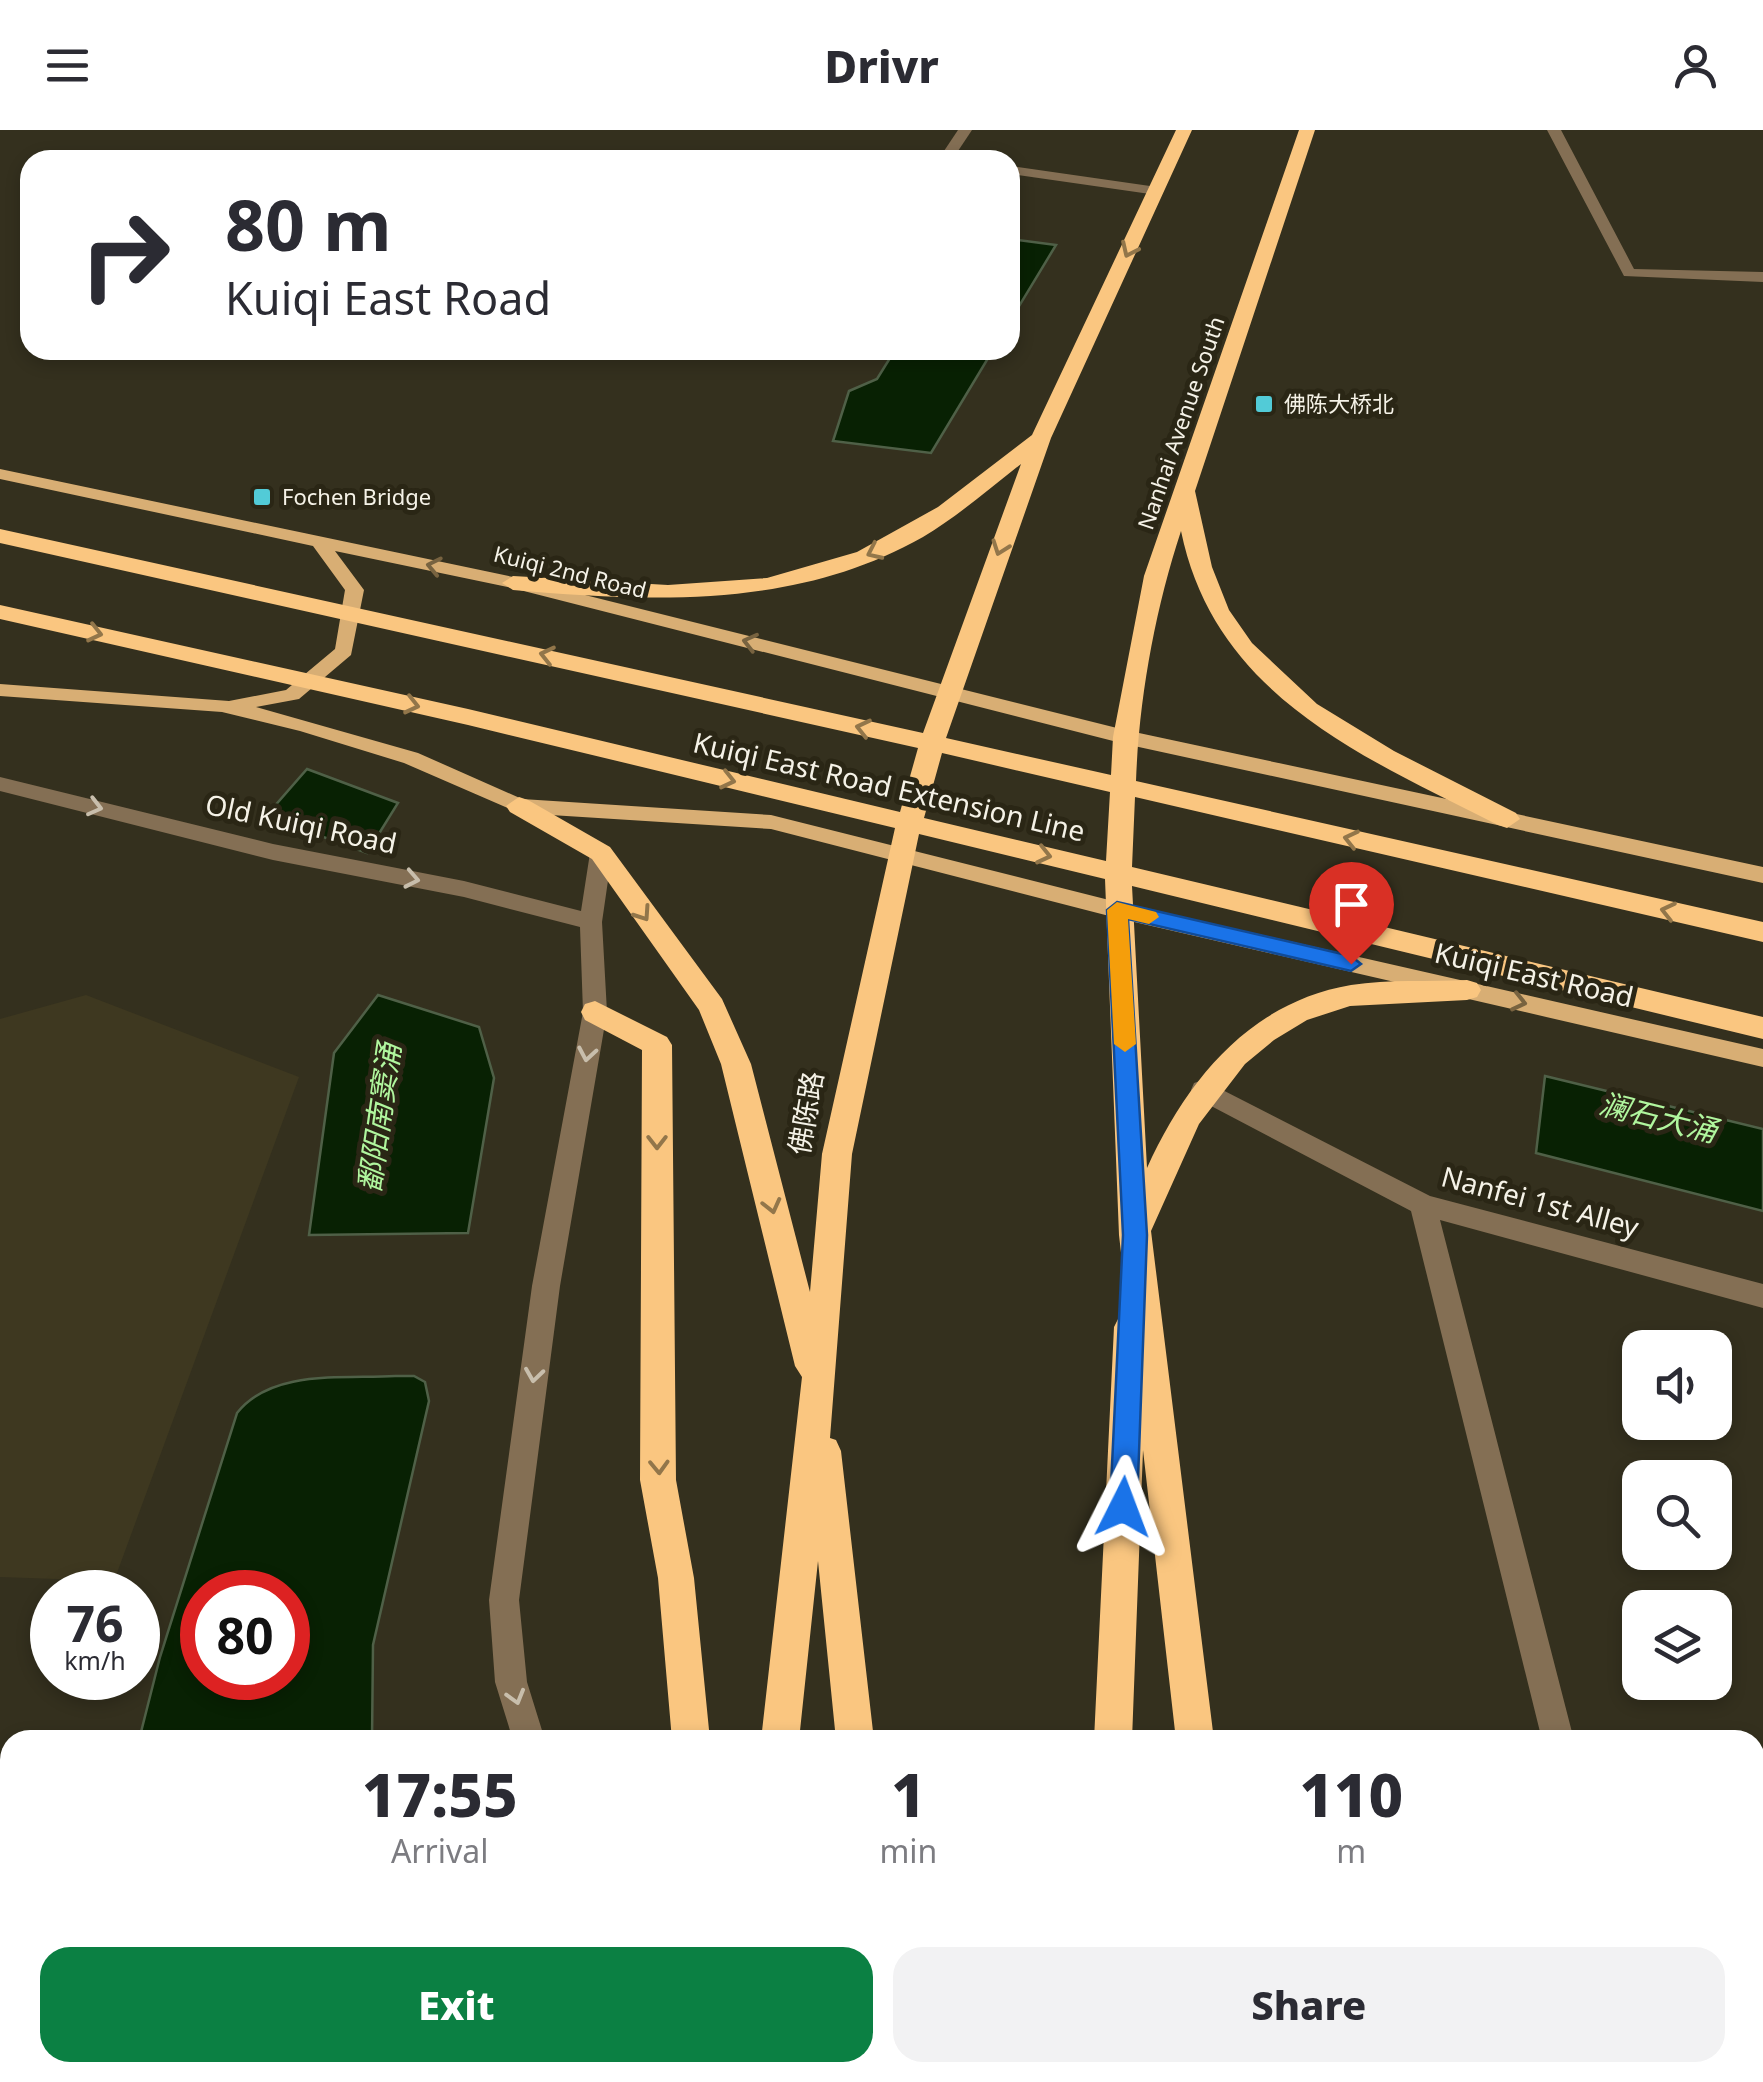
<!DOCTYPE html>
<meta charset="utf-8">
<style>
:root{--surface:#fff;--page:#f2f2f3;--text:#2b2b33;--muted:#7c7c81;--accent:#0b8043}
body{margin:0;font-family:"Noto Sans","Noto Sans SC",sans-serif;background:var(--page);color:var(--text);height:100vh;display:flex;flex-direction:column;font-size:38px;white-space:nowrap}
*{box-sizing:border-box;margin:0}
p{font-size:32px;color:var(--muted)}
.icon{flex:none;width:55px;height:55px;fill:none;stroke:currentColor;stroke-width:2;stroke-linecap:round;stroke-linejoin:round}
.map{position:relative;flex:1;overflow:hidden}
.details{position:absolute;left:0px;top:1600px;width:1765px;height:352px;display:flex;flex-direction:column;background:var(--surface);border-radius:30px 30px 0 0;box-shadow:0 5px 15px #0003}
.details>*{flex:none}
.guide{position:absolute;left:20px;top:20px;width:1000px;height:210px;border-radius:30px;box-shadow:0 5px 15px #0003;background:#fff;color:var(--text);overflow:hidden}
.controls{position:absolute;left:1622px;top:1200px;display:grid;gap:20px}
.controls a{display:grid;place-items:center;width:110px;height:110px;border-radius:20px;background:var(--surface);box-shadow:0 5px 15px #0003;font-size:50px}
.speed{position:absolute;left:30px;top:1440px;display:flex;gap:20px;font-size:50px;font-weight:700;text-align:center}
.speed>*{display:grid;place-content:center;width:130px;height:130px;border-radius:50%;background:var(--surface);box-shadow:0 5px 15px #0003;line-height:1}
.speed small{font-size:25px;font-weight:400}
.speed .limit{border:15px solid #d22;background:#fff;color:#111}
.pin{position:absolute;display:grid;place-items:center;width:85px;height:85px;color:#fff;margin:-102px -42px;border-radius:50% 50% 50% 0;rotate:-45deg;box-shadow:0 0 10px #0007}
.pin .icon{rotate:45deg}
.me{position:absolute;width:110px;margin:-55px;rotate:3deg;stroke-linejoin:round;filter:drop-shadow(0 0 8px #0008)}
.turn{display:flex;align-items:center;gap:35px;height:210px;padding:0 40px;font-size:45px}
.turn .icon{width:130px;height:130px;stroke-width:2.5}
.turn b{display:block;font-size:70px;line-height:85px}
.eta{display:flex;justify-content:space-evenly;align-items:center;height:170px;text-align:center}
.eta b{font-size:60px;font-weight:800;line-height:70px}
.action{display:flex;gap:20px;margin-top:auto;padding:20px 40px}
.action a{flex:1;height:115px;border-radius:30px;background:var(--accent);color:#fff;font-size:40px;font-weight:800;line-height:115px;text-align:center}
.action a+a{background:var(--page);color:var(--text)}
header{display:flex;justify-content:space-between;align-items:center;height:130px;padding:0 40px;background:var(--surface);font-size:45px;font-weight:800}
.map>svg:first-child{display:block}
.built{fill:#3e3820}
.water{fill:#082103;stroke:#4f6047;stroke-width:2.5;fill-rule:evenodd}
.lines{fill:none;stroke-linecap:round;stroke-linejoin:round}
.minor{fill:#846f54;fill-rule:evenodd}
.major{fill:#d8ae74;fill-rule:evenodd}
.highway{fill:#fac680;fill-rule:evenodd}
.oneway{stroke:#92764a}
.oneway2{stroke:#786340}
.oneway3{stroke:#c8beac}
.route{fill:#1a73e8;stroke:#114b97;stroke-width:2.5}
.slow{fill:#f59e0b}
.poi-dot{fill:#52cbd7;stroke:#2a2615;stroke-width:4}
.labels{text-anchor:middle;stroke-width:10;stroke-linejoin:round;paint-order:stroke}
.far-poi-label{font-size:22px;fill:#f5f2e7;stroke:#2a2615;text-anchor:start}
.far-street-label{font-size:22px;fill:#f5f2e7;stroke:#2a2615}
.street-label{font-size:28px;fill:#f5f2e7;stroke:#2a2615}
.water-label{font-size:30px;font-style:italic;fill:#b0f69e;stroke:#2a2615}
</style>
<header><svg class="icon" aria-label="menu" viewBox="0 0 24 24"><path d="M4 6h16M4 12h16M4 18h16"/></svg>Drivr<svg class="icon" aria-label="person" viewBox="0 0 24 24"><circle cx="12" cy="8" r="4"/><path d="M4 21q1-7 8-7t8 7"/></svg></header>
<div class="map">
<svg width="1763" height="1952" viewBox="0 0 1763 1952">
<rect width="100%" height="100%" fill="#34301e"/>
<polygon class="built" points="86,865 299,947 114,1451 0,1447 0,889"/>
<g class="water">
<polygon points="1010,109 1056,115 1010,191"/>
<polygon points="895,220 993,220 931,323 833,311 849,261 877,249"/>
<polygon points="307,639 398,673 367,723 266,686"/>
<polygon points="378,865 479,897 494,948 468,1103 309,1105 334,923"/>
<polygon points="1545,946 1763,999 1763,1081 1536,1023"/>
<path d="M395,1246H414L425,1252L429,1271L373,1515L372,1610H139L160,1527L237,1283C272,1239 343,1249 395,1246ZM288,1462V1548H202V1462Z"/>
<polygon points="436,1942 438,1952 146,1952 145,1943"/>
</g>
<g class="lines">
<g class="minor">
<polygon points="958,0 972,0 952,30 938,30"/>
<polygon points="1547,0 1561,0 1634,139 1763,142 1763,152 1624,146"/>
<polygon points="1010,36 1157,57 1164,61 1157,65 1010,44"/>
<polygon points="0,647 273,714 464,751 581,781 590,723 601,715 612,723 602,792 607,882 560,1156 519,1470 527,1552 545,1610 513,1610 495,1552 489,1470 532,1156 583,882 580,797 464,767 273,730 0,661"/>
<polygon points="1203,950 1430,1066 1763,1154 1763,1178 1440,1090 1574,1610 1542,1610 1411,1081 1194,967 1191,960 1194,953"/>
<rect x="584" y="1942" width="36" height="10"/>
<polygon points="1626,1942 1662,1942 1664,1952 1628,1952"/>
</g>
<polygon class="major" points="0,339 513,447 1125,600 1763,737 1763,753 1125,614 512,458 335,421 364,460 351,525 299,569 256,577 418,623 522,669 771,685 1117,772 1763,919 1763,937 1117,788 771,699 519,683 404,633 300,601 222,582 0,566 0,554 229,571 286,560 335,519 345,460 313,416 0,349"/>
<g class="highway">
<path d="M1176,0H1192L1051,308L946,608L1111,645L1113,607L1144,446L1299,0H1315L1195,361L1212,437L1229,480L1252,513L1317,574L1394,621L1516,683L1520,689L1507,698L1498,695C1362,626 1215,566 1181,401C1155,480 1139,568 1136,651L1763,792V812L1135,667L1132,737L1763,887V909L1132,756L1147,1038C1187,950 1250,872 1351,855C1389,849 1429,852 1467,850L1477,853L1481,860L1477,867L1467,870L1350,876L1307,890L1274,910L1245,934L1199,994L1151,1101L1214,1610H1176L1143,1320L1132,1610H1094L1114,1197L1119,1187L1128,1184L1119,1105L1105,749L919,704L852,1024L830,1308L836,1310L841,1321L874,1610H836L818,1431L799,1610H761L802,1247L795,1236L721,934L699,880L592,729L510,682L506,676L519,667L528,670L610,717L722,869L751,934L810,1162L822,1024L895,698L468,595L0,489V475L468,579L900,682L918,618L0,413V399L923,603L1021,334C989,359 958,386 923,407C796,479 653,472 513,460L502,453L513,446L668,455L767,448L857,422L938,377L1032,305ZM942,623L1110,662L1106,731L924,688Z"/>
<polygon points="595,871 667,907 672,915 676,1350 694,1448 710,1610 672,1610 658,1448 640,1350 642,920 585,890 581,882 585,874"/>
<polygon points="686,1942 766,1942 765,1952 687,1952"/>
<rect x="865" y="1942" width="44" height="10"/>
<rect x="1077" y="1942" width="44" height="10"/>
<polygon points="1212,1942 1256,1942 1258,1952 1214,1952"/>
</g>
</g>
<defs><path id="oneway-chevron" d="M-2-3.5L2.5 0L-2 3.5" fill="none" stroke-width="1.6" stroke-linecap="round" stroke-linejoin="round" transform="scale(2.5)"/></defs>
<g class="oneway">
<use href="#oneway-chevron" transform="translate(1129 120) rotate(115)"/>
<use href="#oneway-chevron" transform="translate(1000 418) rotate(110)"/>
<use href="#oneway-chevron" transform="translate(874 422) rotate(155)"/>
<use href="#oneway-chevron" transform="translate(95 503) rotate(13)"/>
<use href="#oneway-chevron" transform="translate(547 525) rotate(-167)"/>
<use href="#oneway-chevron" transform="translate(412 575) rotate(13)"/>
<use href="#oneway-chevron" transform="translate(863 598) rotate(-167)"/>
<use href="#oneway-chevron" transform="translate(728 650) rotate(13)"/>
<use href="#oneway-chevron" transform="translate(1351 709) rotate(-167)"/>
<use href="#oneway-chevron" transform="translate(1044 725) rotate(13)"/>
<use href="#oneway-chevron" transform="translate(1668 781) rotate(-167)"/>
<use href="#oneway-chevron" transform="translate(643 784) rotate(56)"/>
<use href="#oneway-chevron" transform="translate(657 1012) rotate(90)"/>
<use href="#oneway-chevron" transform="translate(772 1076) rotate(76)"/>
<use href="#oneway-chevron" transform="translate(659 1337) rotate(88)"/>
</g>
<g class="oneway2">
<use href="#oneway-chevron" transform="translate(434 436) rotate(-168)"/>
<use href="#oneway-chevron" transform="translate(750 512) rotate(-166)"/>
<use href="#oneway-chevron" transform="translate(1519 872) rotate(13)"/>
</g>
<g class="oneway3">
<use href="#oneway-chevron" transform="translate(95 677) rotate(14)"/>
<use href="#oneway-chevron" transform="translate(412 749) rotate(11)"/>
<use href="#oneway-chevron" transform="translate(587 924) rotate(100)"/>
<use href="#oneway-chevron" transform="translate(534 1245) rotate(98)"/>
<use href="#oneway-chevron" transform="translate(516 1567) rotate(74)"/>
</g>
<polygon class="route" points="1117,772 1351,826 1361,834 1351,841 1128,789 1147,1105 1137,1377 1133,1386 1123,1389 1114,1386 1110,1377 1123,1105 1107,780"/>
<polygon class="slow" points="1117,772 1156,782 1159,787 1149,794 1128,789 1136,914 1125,922 1114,914 1107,780"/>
<g class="poi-dot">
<rect x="1254" y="264" width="20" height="20" rx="5"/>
<rect x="252" y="357" width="20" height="20" rx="5"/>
</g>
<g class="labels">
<g class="far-poi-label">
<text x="1284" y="282">佛陈大桥北</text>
<text x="282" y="375">Fochen Bridge</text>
</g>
<g class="far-street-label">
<text transform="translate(1181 293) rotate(-71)" y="8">Nanhai Avenue South</text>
<text transform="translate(570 442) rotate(14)" y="8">Kuiqi 2nd Road</text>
</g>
<g class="street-label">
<text transform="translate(889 657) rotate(13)" y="10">Kuiqi East Road Extension Line</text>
<text transform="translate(301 694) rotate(12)" y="10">Old Kuiqi Road</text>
<text transform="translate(1534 845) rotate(13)" y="10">Kuiqi East Road</text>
<text transform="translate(806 983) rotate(-80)" y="10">佛陈路</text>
<text transform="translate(1540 1072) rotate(15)" y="10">Nanfei 1st Alley</text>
</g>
<g class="water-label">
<text transform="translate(380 988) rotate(-82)" y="10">鄱阳南窦涌</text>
<text transform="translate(1658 988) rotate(14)" y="10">澜石大涌</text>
</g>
</g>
</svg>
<div class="controls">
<a><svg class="icon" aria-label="sound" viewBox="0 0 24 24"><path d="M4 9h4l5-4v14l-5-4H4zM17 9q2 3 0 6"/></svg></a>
<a><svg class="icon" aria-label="search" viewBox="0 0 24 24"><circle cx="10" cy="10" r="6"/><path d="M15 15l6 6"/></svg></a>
<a><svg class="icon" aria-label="layers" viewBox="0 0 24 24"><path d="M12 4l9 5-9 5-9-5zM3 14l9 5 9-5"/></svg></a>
</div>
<div class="speed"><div>76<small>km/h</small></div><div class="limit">80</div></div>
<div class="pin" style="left:1351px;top:834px;background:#d93025"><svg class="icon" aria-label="arrive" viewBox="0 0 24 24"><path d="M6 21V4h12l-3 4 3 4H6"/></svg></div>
<svg class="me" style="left:1123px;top:1377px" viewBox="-20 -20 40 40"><path d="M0-17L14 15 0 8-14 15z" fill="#1a73e8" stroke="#fff" stroke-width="4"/></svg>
<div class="guide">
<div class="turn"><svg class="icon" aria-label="right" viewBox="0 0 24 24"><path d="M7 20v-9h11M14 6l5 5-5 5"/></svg><div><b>80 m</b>Kuiqi East Road</div></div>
</div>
<section class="details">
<div class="eta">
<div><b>17:55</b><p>Arrival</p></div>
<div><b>1</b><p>min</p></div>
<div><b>110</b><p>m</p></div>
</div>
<div class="action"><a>Exit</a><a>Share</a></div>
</section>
</div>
